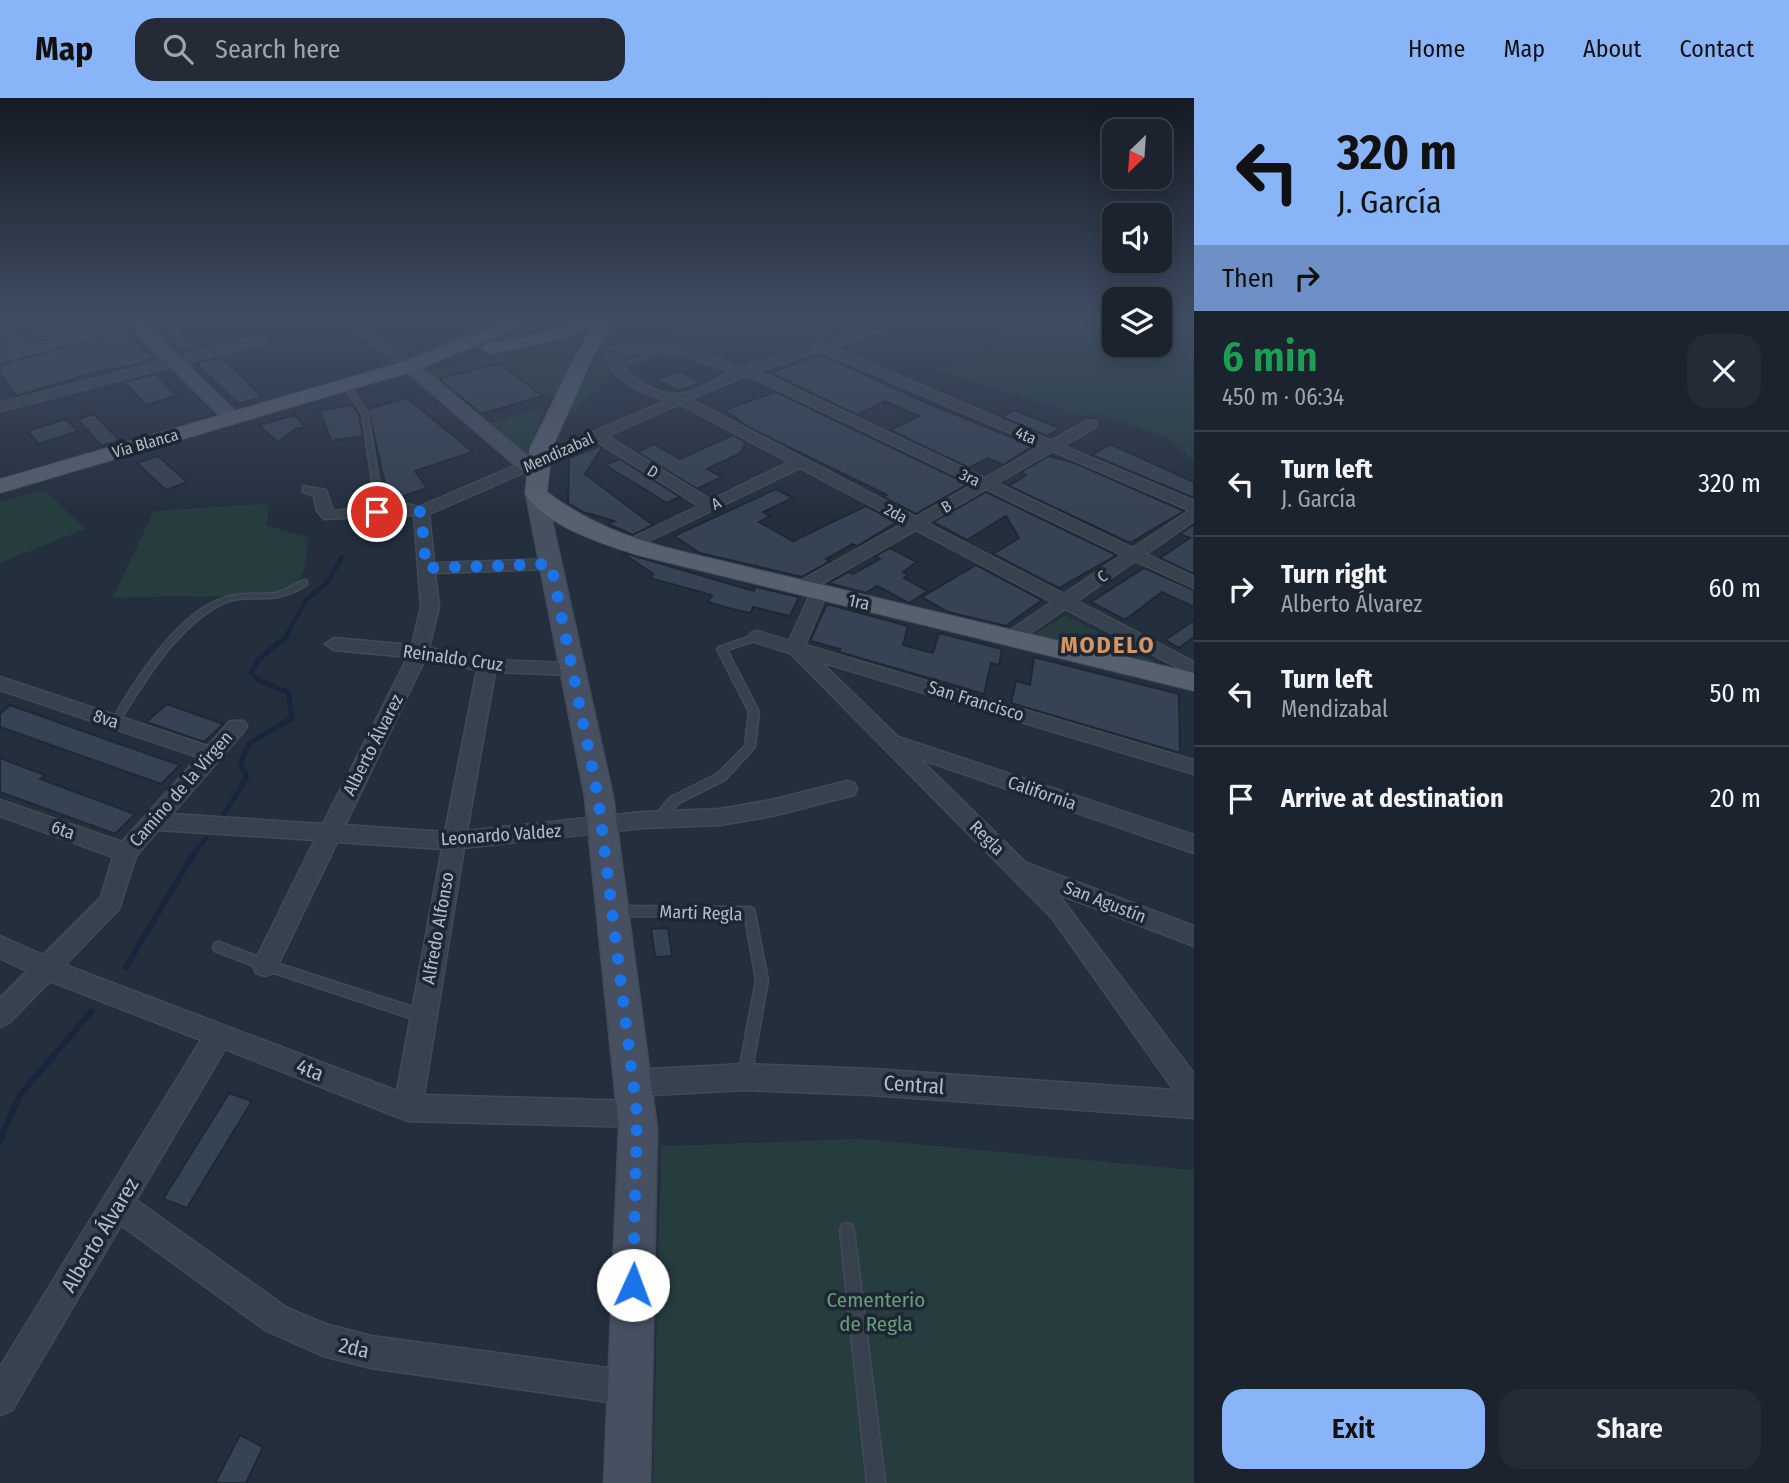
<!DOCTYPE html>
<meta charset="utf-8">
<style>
:root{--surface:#1b232e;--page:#242b36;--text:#f1f3f6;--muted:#a0a4aa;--line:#39404a;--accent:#8ab4f8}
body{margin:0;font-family:"Fira Sans Condensed",sans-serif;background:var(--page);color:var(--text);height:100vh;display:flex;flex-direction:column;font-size:26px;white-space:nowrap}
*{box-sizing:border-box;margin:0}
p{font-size:23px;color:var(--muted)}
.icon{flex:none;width:38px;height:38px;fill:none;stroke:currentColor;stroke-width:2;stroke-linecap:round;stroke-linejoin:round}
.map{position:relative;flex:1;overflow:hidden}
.details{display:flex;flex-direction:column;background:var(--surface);width:595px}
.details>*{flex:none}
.top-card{background:#8ab4f8;color:#111;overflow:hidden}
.needle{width:46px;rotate:205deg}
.fabs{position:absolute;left:1102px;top:21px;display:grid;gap:14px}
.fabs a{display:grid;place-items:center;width:70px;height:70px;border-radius:14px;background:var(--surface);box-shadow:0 4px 18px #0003,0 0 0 2px var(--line);font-size:35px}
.pin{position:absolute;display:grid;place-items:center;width:60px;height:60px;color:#fff;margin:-30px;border:4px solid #fff;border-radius:50%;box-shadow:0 2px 7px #0007}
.me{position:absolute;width:77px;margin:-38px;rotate:2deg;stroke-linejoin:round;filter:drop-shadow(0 0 5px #0008)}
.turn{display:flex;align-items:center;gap:24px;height:147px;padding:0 28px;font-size:32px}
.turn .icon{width:91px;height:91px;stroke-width:2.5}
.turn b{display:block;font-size:49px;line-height:60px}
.then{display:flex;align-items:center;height:66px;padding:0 28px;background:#0003;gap:14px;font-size:26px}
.round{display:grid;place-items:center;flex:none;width:74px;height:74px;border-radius:21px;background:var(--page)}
.head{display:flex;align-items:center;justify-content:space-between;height:119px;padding:0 28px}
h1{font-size:42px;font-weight:600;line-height:52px;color:#1e9e55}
.action{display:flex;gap:14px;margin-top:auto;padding:14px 28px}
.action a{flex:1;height:80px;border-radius:21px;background:var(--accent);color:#111;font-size:28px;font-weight:600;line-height:80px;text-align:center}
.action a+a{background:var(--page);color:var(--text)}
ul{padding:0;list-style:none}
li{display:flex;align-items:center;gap:21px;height:105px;padding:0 28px;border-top:2px solid var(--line)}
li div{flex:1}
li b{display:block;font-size:26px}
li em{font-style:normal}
header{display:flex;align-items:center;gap:42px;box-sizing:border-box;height:98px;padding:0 35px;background:var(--accent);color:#111}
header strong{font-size:33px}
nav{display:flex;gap:38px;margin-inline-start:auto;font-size:24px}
.search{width:490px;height:63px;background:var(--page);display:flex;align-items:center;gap:18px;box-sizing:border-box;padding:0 24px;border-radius:21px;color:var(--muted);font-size:26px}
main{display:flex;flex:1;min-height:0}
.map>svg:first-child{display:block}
.green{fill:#263c3f}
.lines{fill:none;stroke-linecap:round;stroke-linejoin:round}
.stream-far3{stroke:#17263c;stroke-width:4.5}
.stream-far2{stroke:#17263c;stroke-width:5}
.stream-far1{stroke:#17263c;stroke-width:6}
.stream{stroke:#17263c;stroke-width:8}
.building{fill:#364354;stroke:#1f2835;stroke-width:2}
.lane-casing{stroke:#414a57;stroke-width:3}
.street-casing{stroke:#414a57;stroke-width:3}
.secondary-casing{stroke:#414a57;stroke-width:3}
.primary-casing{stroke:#414a57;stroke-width:2}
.lane{fill:#38414e;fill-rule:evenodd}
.street{fill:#38414e;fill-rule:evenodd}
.secondary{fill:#465061;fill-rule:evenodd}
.primary{fill:#56606e;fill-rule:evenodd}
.route{stroke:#1a73e8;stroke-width:12;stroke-dasharray:0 21.6}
.labels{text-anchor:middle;stroke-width:7;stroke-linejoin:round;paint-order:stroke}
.far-street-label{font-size:16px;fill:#b4bcc9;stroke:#1d2633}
.street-label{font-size:18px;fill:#b4bcc9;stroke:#1d2633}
.near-street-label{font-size:21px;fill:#b4bcc9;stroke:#1d2633}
.near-park-label{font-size:21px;fill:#6b9a76;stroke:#1d2633}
.district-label{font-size:24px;font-weight:bold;letter-spacing:2px;fill:#d59563;stroke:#1d2633}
</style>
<header>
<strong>Map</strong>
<div class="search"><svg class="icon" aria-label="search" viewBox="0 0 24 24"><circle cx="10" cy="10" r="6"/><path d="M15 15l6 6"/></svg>Search here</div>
<nav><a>Home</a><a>Map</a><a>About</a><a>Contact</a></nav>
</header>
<main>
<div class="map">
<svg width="1194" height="1385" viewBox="0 0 1194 1385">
<rect width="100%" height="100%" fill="#242f3e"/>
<g class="green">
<polygon points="479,222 519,222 419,261 412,257 450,240"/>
<polygon points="535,222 564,222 567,229 496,248 463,250"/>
<polygon points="624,222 873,222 785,253 761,257 729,246 717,256 676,244 673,237 642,232 627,236 616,233"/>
<polygon points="975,222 1115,222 1115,247 1160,247 1160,223 1194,231 1194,363 1169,340 1100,316 1083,318 935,272 1009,245"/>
<polygon points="605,241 636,246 600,290 557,330 574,304"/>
<polygon points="564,245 574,247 578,256 556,298 543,298 499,265 433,282 422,273"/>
<polygon points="545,309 535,336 531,363 488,326"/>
<polygon points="45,392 85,431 0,465 0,404"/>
<path d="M269,405L267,428L308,439C304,477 307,484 270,498L113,499L154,413Z"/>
<polygon points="1066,517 1164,569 1031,538"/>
<polygon points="862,1041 1194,1072 1194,1385 653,1385 661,1048"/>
</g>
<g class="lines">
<polyline class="stream-far3" points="285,540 306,502 327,485 342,459"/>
<g class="stream-far2">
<polyline points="221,721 247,679 240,665 250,645 292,620 288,594 260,583 251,575 258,562 287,538"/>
<polyline points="190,761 206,740"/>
</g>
<g class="stream-far1">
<polyline points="126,869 191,760"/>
<polyline points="1,1039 20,997 92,913"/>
</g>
<polyline class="stream" points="0,1042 2,1037"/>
</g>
<g class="building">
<polygon points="24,222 115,222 118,225 41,243"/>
<polygon points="168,222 179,231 200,251 182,253 159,230"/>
<polygon points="126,233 153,260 143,263 145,265 93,275 16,298 0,275 0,267"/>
<polygon points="817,257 831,261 922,303 1033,348 1003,367 988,360 969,370 890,332 919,318 885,303 857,317 771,275"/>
<polygon points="218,260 229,266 262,299 238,306 196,265"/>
<polygon points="499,265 543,298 481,316 439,281"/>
<polygon points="680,273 702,285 677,293 656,282"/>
<polygon points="156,276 177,298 146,307 124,284"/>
<polygon points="776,294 968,386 916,416 883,399 887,397 750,330 724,312"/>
<polygon points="407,300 473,354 415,373 427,390 389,403 368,311"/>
<polygon points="353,307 359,317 363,338 331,343 320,312"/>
<polygon points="1013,312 1060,330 1047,338 1002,319"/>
<polygon points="94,316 119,342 102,348 77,321"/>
<polygon points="295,317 305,329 295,331 278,345 259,327"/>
<polygon points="66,321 78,333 39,346 27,333"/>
<polygon points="733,337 746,344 741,355 707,371 722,379 697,391 637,354 654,346 680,361"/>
<polygon points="1110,346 1194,384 1194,400 1092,357"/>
<polygon points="599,348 602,350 585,376 653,427 633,437 608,426 614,423 583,414 568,405 569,360"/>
<polygon points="158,358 187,384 166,392 137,365"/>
<polygon points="1049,358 1077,366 1184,413 1130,445 1009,388 1026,377 1021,374"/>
<polygon points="620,361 680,399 667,405 605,367"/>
<polygon points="776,391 793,400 763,414 770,418 759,424 793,443 866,408 897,424 857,448 853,446 826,461 830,463 802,479 700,455 674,438"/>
<polygon points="986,394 1114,456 1115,458 1059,490 993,456 1019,440 1006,418 967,442 933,424"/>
<polygon points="1194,426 1194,476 1160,460 1190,440 1180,436"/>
<polygon points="890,450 917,464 903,474 908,477 904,480 928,493 909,505 877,488 866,495 828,485 848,474 853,476 880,461 875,458"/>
<polygon points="621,454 754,493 755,490 751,488 799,499 790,518 753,509 750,515 732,511 708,504 712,497 650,480 653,476"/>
<polygon points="976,467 1042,502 1006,528 948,514 922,499"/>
<polygon points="1144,470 1194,492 1194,509 1162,494 1125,522 1091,504"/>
<polygon points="827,506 908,528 903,547 933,555 939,535 1002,551 999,567 991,565 984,596 839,554 840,551 810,543"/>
<polygon points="1194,522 1194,539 1179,550 1165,542"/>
<polygon points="1034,559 1179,596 1180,655 1011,605 1016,583 1030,587"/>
<polygon points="167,606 223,626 204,644 146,624"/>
<polygon points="10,607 94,637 180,667 161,686 0,629 0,616"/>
<polygon points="0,660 45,677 40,681 135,716 115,736 0,694"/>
<polygon points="668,830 672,858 655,859 651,831"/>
<polygon points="229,995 252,1003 187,1110 163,1101"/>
<polygon points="240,1337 263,1349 246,1385 215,1385"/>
</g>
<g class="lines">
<g class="lane-casing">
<g id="lane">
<polygon points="664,249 669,250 632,266 627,265"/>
<polygon points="344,285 348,285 368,316 380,391 373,389 362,316 343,286"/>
<path d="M304,482L307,483V487C294,495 282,500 267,500C254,501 241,499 229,503C181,521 144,584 118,626H112L110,624L112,622C136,581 179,512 227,499C243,494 258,497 275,495C286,493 294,486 304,482Z"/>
<polygon points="757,536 760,537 760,541 727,552 759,614 755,649 725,682 679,705 661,725 653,725 652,722 653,719 671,699 717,676 745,648 749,614 717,551 719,549"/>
<polygon points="615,808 750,809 754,811 768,882 750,984 745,985 740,984 738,979 756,882 745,819 615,818 611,816 609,813 611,810"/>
<polygon points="219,844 267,862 422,912 427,914 428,918 427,922 422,924 265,872 215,853 213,849 215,845"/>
<polygon points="847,1125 852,1127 854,1132 885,1385 867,1385 840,1132 842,1127"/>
</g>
</g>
<g class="street-casing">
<g id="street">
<polygon points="0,222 5,222 26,249 141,222 160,222 0,263 0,255 15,252 0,231"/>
<polygon points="340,222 353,222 416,268 406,271"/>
<path d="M896,222H913L832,249L1051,343L1086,323H1096V329L1063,348L1194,403V423L1146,456L1194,479V490L1135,463L1077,503L1194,564V578L1065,511L1017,544H1005L1002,540L1005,536L1052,504L916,432L807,494H795L793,490L795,486L904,425L800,370L632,451L624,446L626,443L699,408L596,343L429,416L434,465L551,461L559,466L551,471L435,475L439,509L429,550L487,562L572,565L581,571L572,577L495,574L467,733L643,714L720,711L772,702L847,683L854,685L857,691L854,697L772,718L720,727L643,730L464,750L424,997L637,1003L647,1006L651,1016L647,1026L637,1029L408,1023L225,951L136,1102L287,1210L325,1226L371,1238L630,1273L642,1278L647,1290L642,1302L630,1307L371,1270L323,1258L265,1232L121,1127L12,1312L0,1317V1269L201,942L50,883L9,925L0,929V900L27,873L0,860V838L43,857L101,799L113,759L0,718V702L122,744L198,659L0,592V579L208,648L230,623H244L247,628L244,633L172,716L323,726L408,559L334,552L325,546L334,540L412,547L421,509L414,417L324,421L317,413L314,398L303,394V388L326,392L333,413L407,406L419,409L668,302C639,294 617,287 605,258L611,250L631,246H663L700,254L742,270ZM647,252L678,256L731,274C716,281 696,295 680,296C657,299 626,278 617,258ZM820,253L1041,348L985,380L758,273ZM747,277L974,386L916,419L690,301ZM680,306L789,364L711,402L607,338ZM1053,353L1189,412H1190L1133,450L997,385ZM986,391L1122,457L1064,496L927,425ZM425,561L477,572L445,734L345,727ZM158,732L315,742L253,867L256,875L265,878L274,875L337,744L442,751L397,993L65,867L119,811L136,758Z"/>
<polygon points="260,238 266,242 264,245 0,313 0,305"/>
<polygon points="819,490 827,495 805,547 1194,662 1194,676 821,564 898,639 1194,737 1194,755 920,661 1026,765 1194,828 1194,848 1058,796 1194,976 1194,1020 872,997 745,992 633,998 623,994 620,985 623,976 633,972 745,966 872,971 1174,992 1052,820 790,555 751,543 748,539 751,535 757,533 789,543 811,495"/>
</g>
</g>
<g class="secondary-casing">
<g id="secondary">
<polygon points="125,222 141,222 238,316 241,320 238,324 226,324"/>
<polygon points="410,263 416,265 545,373 548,377 545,381 531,381 404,271 402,268"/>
<polygon points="536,390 546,396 613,699 657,1031 650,1385 604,1385 619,1031 585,699 526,396"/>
</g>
</g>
<g class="primary-casing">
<g id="primary">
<polygon points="513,222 536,222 417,272 0,395 0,381 403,264"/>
<path d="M578,222H615L593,259L552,350L547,394C588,425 631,441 680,453L1194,575V593L637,457C600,445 548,429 525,396L530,350L575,259L594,227L554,243L491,256L482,251L485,247L543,235Z"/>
</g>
</g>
<use href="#lane" class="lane"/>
<use href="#street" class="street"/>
<use href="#secondary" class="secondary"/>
<use href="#primary" class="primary"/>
</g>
<linearGradient id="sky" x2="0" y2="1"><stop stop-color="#141a22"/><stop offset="0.53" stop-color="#3f4d63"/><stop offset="1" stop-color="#3f4d63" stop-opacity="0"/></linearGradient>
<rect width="1194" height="416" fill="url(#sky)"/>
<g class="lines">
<polyline class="route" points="377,414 407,411 421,414 426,470 551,466 598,699 637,1016 633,1187"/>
</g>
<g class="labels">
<g class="far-street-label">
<text transform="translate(1026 337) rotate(23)" y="6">4ta</text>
<text transform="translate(145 345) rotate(-16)" y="6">Vía Blanca</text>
<text transform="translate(558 354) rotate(-24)" y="6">Mendizabal</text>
<text transform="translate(653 373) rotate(32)" y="6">D</text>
<text transform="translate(970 379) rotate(25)" y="6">3ra</text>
<text transform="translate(716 405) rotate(-26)" y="6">A</text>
<text transform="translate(946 408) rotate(-30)" y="6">B</text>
<text transform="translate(896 415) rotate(28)" y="6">2da</text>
<text transform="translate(1102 478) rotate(-34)" y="6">C</text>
</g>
<g class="street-label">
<text transform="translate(859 504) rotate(13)" y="6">1ra</text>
<text transform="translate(453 560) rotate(8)" y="6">Reinaldo Cruz</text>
<text transform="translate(976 603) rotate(17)" y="6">San Francisco</text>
<text transform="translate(106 621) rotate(18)" y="6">8va</text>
<text transform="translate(373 647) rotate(-63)" y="6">Alberto Álvarez</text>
<text transform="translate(181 691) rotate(-49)" y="6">Camino de la Virgen</text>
<text transform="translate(1042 695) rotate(19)" y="6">California</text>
<text transform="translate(63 732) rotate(19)" y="6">6ta</text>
<text transform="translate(501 737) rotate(-4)" y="6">Leonardo Valdez</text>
<text transform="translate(987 740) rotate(45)" y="6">Regla</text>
<text transform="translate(1105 804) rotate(21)" y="6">San Agustín</text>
<text transform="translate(701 815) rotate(2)" y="6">Marti Regla</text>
<text transform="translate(438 830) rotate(-80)" y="6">Alfredo Alfonso</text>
</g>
<g class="near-street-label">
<text transform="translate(310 972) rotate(21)" y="7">4ta</text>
<text transform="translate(914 987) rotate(4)" y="7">Central</text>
<text transform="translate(100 1137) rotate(-59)" y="7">Alberto Álvarez</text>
<text transform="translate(354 1250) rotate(13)" y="7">2da</text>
</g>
<g class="near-park-label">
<text x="876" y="1209">Cementerio<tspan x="876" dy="24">de Regla</tspan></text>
</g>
<g class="district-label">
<text x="1108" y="555">MODELO</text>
</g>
</g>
</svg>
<div class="fabs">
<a><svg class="needle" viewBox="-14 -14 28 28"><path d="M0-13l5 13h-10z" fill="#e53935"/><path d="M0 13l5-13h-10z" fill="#a0a4aa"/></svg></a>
<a><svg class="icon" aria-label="sound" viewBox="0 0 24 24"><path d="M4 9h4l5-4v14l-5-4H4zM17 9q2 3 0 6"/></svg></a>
<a><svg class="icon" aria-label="layers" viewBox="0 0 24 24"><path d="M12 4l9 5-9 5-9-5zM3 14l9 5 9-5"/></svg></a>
</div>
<div class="pin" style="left:377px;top:414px;background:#d93025"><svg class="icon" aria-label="arrive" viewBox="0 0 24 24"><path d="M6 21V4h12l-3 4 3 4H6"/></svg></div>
<svg class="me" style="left:633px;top:1187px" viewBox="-20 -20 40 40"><circle r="19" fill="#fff"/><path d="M0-13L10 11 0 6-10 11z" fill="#1a73e8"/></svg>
</div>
<section class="details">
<div class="top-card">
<div class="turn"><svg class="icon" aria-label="left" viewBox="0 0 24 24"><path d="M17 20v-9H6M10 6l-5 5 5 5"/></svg><div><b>320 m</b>J. García</div></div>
<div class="then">Then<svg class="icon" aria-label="right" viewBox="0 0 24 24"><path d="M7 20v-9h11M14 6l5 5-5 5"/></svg></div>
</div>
<div class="head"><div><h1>6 min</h1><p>450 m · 06:34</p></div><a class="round"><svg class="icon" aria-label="close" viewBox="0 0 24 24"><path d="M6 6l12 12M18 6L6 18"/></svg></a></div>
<ul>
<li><svg class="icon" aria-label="left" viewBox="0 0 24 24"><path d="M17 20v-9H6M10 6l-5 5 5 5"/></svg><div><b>Turn left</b><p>J. García</p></div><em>320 m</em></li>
<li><svg class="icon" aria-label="right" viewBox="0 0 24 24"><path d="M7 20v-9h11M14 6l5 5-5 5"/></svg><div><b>Turn right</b><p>Alberto Álvarez</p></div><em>60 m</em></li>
<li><svg class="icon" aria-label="left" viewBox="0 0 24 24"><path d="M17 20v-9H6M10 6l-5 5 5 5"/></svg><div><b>Turn left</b><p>Mendizabal</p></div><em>50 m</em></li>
<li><svg class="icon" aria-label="arrive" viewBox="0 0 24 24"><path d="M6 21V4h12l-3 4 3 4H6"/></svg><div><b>Arrive at destination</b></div><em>20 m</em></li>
</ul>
<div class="action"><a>Exit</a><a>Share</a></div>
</section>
</main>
